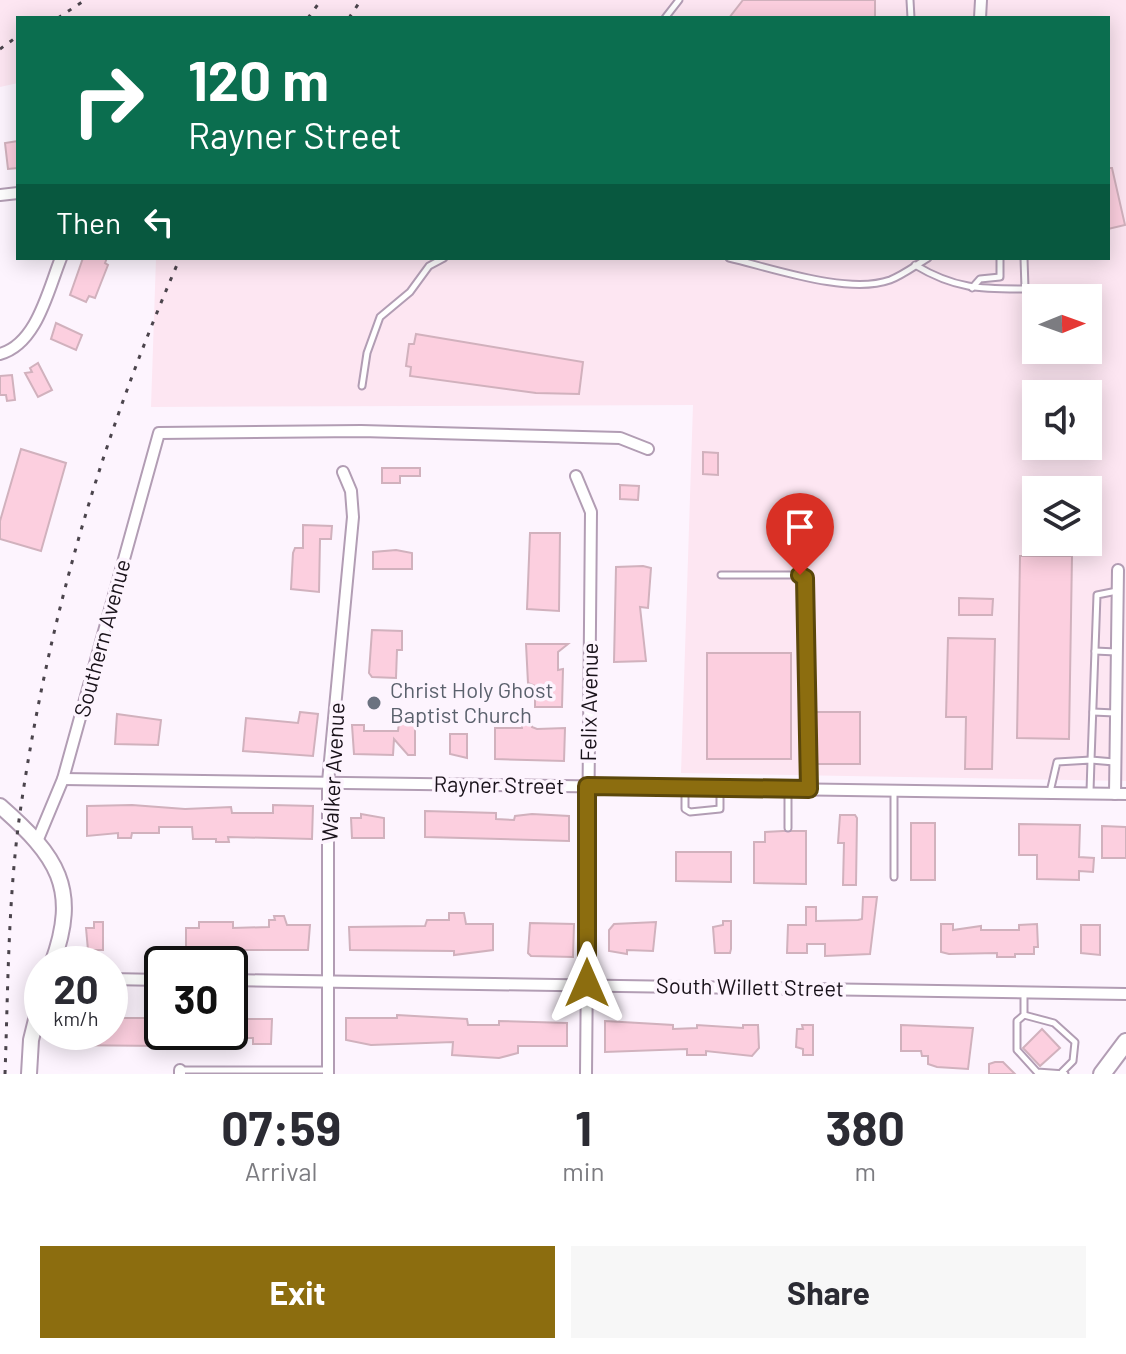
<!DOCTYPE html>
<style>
:root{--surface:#fff;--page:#f7f7f7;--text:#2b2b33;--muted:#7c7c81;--accent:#8c6d0f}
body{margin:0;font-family:Barlow,sans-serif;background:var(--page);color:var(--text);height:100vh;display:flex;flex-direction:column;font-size:30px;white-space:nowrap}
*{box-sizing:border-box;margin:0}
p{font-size:26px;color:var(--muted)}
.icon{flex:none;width:44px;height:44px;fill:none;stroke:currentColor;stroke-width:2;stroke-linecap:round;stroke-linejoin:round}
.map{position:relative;height:1074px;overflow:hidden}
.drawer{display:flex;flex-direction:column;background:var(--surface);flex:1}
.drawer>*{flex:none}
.banner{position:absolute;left:16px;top:16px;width:1094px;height:244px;border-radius:0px;box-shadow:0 4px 20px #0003;background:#0b6e4f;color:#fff;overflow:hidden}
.needle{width:52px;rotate:89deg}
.fabs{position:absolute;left:1022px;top:284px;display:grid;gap:16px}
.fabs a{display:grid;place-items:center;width:80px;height:80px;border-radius:0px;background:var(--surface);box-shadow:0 4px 20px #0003;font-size:40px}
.speed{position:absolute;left:24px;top:946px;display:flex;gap:16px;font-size:40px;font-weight:700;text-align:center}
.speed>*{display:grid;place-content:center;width:104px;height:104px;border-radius:50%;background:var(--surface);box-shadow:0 4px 20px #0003;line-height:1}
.speed small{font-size:20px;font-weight:400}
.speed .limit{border:4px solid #111;border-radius:12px;background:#fff;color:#111}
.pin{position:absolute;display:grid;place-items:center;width:68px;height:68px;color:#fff;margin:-82px -34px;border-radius:50% 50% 50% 0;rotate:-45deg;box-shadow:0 0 8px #0007}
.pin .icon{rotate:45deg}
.me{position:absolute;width:88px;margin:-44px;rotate:0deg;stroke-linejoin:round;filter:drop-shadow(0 0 6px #0008)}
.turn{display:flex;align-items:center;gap:28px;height:168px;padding:0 40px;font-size:36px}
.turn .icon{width:104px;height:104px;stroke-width:2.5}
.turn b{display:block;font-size:56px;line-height:68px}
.then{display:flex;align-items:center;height:76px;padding:0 40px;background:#0003;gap:16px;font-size:30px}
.eta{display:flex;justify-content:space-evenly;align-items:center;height:136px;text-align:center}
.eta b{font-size:48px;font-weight:700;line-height:56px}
.action{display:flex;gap:16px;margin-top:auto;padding:16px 40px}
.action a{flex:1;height:92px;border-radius:0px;background:var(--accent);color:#fff;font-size:32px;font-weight:700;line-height:92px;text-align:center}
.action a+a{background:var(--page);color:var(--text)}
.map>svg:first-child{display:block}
.industrial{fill:#fde6f2;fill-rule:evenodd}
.building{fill:#fccfdf;stroke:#d1b1bd;stroke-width:2}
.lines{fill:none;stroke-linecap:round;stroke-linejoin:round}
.service-casing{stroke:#b29db4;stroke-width:9}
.minor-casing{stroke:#b29db4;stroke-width:14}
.secondary-casing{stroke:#b29db4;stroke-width:18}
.primary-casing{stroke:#b29db4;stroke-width:20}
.service{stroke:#fff;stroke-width:5}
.minor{stroke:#fff;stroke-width:10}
.secondary{stroke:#fff;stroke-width:14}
.primary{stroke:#fff;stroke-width:16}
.rail{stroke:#4b444c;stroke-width:3;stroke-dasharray:4 8;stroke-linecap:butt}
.route-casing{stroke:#5b470a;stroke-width:20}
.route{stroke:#8c6d0f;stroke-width:14}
.worship-dot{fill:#6b7280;stroke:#fdf4fe;stroke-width:3}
.labels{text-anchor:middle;stroke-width:7;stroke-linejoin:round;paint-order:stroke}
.street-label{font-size:22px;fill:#19121a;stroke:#fdf4fe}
.worship-label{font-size:22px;fill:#5b616d;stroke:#fdf4fe;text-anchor:start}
</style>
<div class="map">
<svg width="1126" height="1074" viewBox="0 0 1126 1074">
<rect width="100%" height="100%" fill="#fdf4fe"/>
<path class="industrial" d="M0,0H1126V781L681,773L693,405L151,407L156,258H1108V18H18V83L0,87ZM1036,298H1088V350H1036ZM1036,394H1088V446H1036ZM1036,490H1088V542H1036Z"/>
<g class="building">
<polygon points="743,0 875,0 875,18 729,18"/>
<polygon points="18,141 18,168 8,169 5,143"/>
<polygon points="1108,168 1112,168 1125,225 1108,229"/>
<polygon points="83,258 107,258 105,263 108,265 95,298 89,296 86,302 70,295"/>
<polygon points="56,323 82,335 76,350 51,339"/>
<polygon points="416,334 583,362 579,394 536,393 410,376 411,367 406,366 409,344 414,344"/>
<polygon points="38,363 52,390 38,397 25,373 32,372 30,368"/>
<polygon points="12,375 15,400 7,401 6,395 0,395 0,376"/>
<polygon points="21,449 66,463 41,551 0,539 0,521"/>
<polygon points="703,452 718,453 718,475 703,474"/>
<polygon points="382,468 420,468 420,476 400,476 400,483 382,483"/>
<polygon points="620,485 639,486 638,500 620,499"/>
<polygon points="303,525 332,526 331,539 320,539 319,592 291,589 293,553 295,548 303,548"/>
<polygon points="530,533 560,533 559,611 527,609"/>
<polygon points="396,550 412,553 412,569 373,569 373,552"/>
<polygon points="1020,556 1072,556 1069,739 1017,738"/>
<polygon points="643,566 651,568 648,608 640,607 646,661 614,662 616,567"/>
<polygon points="959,598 993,599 992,615 959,615"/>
<polygon points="372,630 402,631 402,650 397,650 396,678 372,677 369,673"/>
<polygon points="948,638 995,639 992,769 965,769 966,717 946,717"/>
<polygon points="526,644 568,644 558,652 558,670 563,669 562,707 535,707 535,686 528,683"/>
<rect x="707" y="653" width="84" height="106"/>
<polygon points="300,712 318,714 313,756 243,751 246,718 298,723"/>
<rect x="814" y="712" width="46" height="52"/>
<polygon points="117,714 161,720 158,745 115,744"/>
<polygon points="400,714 415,715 415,755 408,755 394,739 393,755 354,754 352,725 364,725 364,731 398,731"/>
<polygon points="522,721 532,721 532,727 537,729 565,728 564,761 495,759 495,728 522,728"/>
<polygon points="450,734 467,734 467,758 450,754"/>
<polygon points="132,805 185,809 231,807 232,813 273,813 273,805 313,806 312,839 228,837 229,842 216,842 216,839 193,839 192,827 159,827 159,833 132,833 131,838 118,838 118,833 87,836 87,806"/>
<polygon points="425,811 496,813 496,819 514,820 515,816 532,814 569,816 569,841 425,837"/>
<polygon points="361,814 384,818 384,838 352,838 351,818 361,818"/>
<polygon points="840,815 855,815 857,818 856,885 843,885 844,843 838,843"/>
<rect x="911" y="823" width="24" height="57"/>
<polygon points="1019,824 1080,825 1079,857 1094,858 1093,872 1079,871 1079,880 1037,879 1037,855 1019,855"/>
<polygon points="1102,826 1126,827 1126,858 1102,858"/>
<polygon points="783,831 806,831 806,884 754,883 754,842 765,842 765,832"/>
<polygon points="676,852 731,852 731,882 676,881"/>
<polygon points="863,897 877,897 870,954 825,956 825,944 807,944 807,953 787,953 788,925 806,925 806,907 816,907 816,921 858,920 862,919"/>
<polygon points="449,913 464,913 466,924 493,924 493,950 454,955 454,951 350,950 349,927 425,926 427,920 449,920"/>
<polygon points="274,916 284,916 287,925 310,925 308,950 186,950 186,928 199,928 199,922 233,922 233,928 269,927 269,920 275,920"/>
<polygon points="723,921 731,921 731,949 730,953 715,953 713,927 723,925"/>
<polygon points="94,922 103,922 103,950 88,950 86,928 94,928"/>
<polygon points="656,922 653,951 627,950 627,954 609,951 609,930 614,924"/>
<polygon points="530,923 574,924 573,957 531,956 528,953"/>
<polygon points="941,924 953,924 953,930 981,926 981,930 1019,930 1019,925 1037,924 1038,947 1034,947 1034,954 1015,954 1015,957 997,957 997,953 949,954 941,952"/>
<polygon points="1081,925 1100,925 1100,955 1081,953"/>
<polygon points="397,1015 467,1019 468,1025 499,1025 499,1021 567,1023 567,1046 518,1046 518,1053 499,1058 452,1055 453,1042 371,1045 346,1040 346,1018 397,1018"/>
<polygon points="112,1018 162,1018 162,1046 60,1045 60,1032 112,1032"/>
<polygon points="230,1019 272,1019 271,1044 253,1044 253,1038 230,1038"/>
<polygon points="605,1021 673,1025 673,1029 697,1028 697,1025 743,1028 743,1025 758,1025 759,1048 752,1056 706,1051 706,1055 687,1055 687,1049 605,1052"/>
<polygon points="802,1025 813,1025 813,1055 803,1055 803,1049 796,1047 797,1029 803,1029"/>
<polygon points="901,1025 973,1028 968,1069 937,1067 928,1064 928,1056 922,1056 921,1051 901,1051"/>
<polygon points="1042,1029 1060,1048 1040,1066 1023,1048"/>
<polygon points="995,1062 1003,1062 1015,1074 989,1074 989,1064"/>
</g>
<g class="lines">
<g class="service-casing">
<g id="service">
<polyline points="910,0 911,18"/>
<polyline points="665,18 679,0"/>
<path d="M729,258C772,268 848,295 890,280C903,275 916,265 928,258"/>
<path d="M915,265C955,289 980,289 1025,289L1024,258"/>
<polyline points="972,288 980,279 1000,277 1000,258"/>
<polyline points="362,386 367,353 380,317 410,292 429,266 444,258"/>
<polyline points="721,575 800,575 805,578 809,788"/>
<polyline points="1095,651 1116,652"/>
<polyline points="1093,712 1115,713"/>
<polyline points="1114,762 1091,760 1097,595 1117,591"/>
<polyline points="685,789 685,809 690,812 720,809 720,789"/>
<polyline points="1050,792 1057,762 1091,760 1090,792"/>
<polyline points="788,828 788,789"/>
<polyline points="894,877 894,790"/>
<polyline points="1024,994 1024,1015 1017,1021 1017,1050 1037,1072 1065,1074"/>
<polyline points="1024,1015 1054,1023 1075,1042 1073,1061 1062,1072"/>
<polyline points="181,1070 327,1070"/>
</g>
</g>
<g class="minor-casing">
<g id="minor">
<polyline points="980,18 981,0"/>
<polyline points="0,195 18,193"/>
<path d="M0,354C37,344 48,290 61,258"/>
<polyline points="576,476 591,512 586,1074"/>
<polyline points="63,779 1126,794"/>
<polyline points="1115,794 1118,570"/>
<polyline points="38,839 63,779 159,433 361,431 620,438 648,449"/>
<polyline points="110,979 162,980"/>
<polyline points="230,980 1126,994"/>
<polyline points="180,1074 180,1070"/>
<polyline points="328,1074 328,782 353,517 351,491 343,472"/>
</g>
</g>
<g class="secondary-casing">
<g id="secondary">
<path d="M0,806C57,856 80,888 52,964"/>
<polyline points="29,1074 31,1040 42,995"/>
</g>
</g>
<g class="primary-casing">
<polyline id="primary" points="1102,1074 1126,1042"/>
</g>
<use href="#service" class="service"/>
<use href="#minor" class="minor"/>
<use href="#secondary" class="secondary"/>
<use href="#primary" class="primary"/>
<g class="rail">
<polyline points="58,18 85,0"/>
<polyline points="308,18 321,0"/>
<polyline points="349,18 361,0"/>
<polyline points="0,49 18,36"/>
<path d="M5,1074C8,990 8,904 19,820C46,625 101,439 180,258"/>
</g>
</g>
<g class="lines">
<g class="route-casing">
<polyline id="route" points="587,983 587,786 809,789 805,578 800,575"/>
</g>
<use href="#route" class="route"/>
</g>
<circle class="worship-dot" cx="374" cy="703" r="8"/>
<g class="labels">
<g class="street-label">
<text transform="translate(102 638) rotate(-75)" y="8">Southern Avenue</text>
<text transform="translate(589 702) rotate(-89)" y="8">Felix Avenue</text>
<text transform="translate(333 772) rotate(-87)" y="8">Walker Avenue</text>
<text transform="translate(499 785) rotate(1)" y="8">Rayner Street</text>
<text transform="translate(750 987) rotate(1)" y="8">South Willett Street</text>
</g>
<g class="worship-label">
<text x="390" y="698">Christ Holy Ghost<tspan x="390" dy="25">Baptist Church</tspan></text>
</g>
</g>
</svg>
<div class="fabs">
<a><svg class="needle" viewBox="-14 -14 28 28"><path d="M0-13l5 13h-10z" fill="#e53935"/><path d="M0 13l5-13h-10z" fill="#7c7c81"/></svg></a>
<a><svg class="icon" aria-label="sound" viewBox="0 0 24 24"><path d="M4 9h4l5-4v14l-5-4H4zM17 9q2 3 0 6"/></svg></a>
<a><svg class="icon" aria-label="layers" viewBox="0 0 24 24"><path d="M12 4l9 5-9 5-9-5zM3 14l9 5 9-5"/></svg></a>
</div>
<div class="speed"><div>20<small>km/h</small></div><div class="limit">30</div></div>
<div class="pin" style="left:800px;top:575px;background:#d93025"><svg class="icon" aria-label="arrive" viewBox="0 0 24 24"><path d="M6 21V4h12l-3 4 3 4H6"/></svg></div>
<svg class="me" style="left:587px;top:983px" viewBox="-20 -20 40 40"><path d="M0-17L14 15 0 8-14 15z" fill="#8c6d0f" stroke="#fff" stroke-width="4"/></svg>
<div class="banner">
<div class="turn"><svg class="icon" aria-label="right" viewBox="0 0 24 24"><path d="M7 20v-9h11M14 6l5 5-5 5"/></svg><div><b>120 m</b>Rayner Street</div></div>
<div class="then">Then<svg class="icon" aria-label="left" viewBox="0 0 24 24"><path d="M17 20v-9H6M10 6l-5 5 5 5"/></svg></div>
</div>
</div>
<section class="drawer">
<div class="eta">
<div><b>07:59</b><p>Arrival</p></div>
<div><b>1</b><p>min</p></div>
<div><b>380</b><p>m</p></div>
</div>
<div class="action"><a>Exit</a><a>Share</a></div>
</section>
